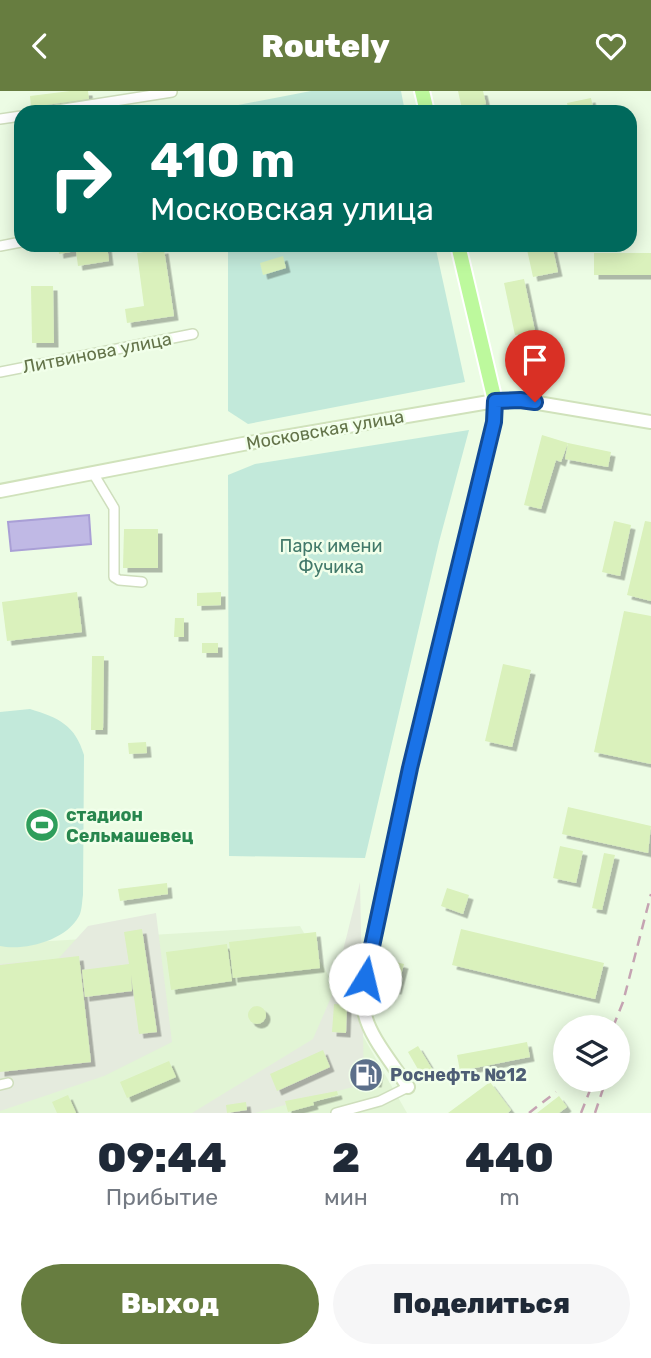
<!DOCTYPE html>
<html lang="ru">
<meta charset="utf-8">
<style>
:root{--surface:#fff;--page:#f6f6f7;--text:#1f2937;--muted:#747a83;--accent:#677d40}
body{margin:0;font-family:Rubik,sans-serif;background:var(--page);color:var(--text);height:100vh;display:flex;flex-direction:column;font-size:26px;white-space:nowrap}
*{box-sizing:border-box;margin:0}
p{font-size:23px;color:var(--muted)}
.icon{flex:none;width:38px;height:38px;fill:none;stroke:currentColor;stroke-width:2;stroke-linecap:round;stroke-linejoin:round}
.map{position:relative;height:1022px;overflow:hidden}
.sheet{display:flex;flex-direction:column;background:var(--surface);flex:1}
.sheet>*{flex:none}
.banner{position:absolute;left:14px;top:14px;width:623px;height:147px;border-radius:21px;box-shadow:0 4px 18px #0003;background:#00695c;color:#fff;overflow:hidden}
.fabs{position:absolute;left:553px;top:924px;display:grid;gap:14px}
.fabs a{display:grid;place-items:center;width:77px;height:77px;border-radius:50%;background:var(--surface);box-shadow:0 4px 18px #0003;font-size:35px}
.pin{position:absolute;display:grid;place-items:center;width:60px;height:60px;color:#fff;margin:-72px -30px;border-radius:50% 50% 50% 0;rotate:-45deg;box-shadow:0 0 7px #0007}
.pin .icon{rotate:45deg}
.me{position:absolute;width:77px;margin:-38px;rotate:9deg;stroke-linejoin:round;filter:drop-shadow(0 0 5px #0008)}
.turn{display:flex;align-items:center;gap:24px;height:147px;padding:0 21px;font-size:32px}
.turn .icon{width:91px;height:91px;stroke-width:2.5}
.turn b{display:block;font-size:49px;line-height:60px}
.eta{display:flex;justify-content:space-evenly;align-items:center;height:119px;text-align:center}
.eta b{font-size:42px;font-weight:800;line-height:49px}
.primary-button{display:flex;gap:14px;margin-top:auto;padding:14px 21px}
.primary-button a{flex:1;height:80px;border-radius:42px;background:var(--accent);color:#fff;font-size:28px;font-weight:800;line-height:80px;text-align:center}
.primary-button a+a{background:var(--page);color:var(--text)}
header{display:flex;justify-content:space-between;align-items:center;height:91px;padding:0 21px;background:var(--accent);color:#fff;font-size:32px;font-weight:800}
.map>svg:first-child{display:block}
.residential{fill:#e2f5d5}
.industrial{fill:#e5ebde}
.green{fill:#c2e9da}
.water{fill:#c0b9e5;stroke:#a99fd6;stroke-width:2}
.building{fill:#daf1bc;filter:url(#shadow)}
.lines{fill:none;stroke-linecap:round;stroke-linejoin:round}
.street-casing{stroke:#cedebc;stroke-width:12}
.secondary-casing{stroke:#d0e2bb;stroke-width:16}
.primary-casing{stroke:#fff;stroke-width:18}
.street{stroke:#fff;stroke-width:9}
.secondary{stroke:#fff;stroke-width:12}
.primary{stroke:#bdf99d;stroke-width:14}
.rail{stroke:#c5a3b2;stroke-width:2.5;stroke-dasharray:10 7;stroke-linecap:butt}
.route-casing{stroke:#114b97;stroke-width:18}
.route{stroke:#1a73e8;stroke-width:12}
.labels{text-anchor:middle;stroke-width:5;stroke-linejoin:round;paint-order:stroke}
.street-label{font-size:18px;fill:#64744a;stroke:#f1ffea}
.park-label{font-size:18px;fill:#42796a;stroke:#f1ffea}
.leisure-label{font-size:18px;font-weight:bold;fill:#27864d;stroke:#f1ffea;text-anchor:start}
.service-label{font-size:18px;font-weight:bold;fill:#4e5e75;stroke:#f1ffea;text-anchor:start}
</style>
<header><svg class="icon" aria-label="back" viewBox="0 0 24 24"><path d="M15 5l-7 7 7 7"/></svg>Routely<svg class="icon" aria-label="heart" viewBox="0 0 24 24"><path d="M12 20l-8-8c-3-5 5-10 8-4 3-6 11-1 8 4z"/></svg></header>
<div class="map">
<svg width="651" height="1022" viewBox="0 0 651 1022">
<defs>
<filter id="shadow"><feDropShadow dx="4.5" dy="4.5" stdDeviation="0" flood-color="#0004"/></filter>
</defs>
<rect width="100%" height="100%" fill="#ecfce4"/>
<polygon class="residential" points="300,835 407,1022 0,1022 0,853"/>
<g class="industrial">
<polygon points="360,791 364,993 255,1022 192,1022 313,948 332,904"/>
<polygon points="156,822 172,951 104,985 0,1020 0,873 58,868 88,835"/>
</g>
<g class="green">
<polygon points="311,0 401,0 405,21 228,21 228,16"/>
<polygon points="228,154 435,154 465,291 248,333 228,320"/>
<polygon points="469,339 439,451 365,767 229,765 228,384 255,373"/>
<path d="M30,618C59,627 75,634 84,664L83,804C82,810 82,820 79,825C66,850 24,860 0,855V621Z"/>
</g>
<polygon class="water" points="89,424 91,453 11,460 8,431"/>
<g class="building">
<polygon points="70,0 88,0 89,8 31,16 30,5"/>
<polygon points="458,0 483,0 486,13 462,18"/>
<polygon points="591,7 594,21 569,21 567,12"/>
<polygon points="58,154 107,154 109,170 78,175 76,160 59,163"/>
<polygon points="526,154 552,154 558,181 533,186"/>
<polygon points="164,158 174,225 127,232 125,218 144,215 137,162"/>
<rect x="594" y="162" width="57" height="22"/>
<polygon points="283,165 286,177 263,184 260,172"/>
<polygon points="524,188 535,240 515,244 504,192"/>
<polygon points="31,195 53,195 54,252 32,252"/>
<polygon points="542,344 568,352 611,361 608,376 565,368 568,352 561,371 556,369 541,418 524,414"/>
<polygon points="614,430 631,434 620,485 602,481"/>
<polygon points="645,430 651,431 651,510 627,504"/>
<polygon points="124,438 158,438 158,477 123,477"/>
<polygon points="77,501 82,541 7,550 2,511"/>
<polygon points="221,501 221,514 197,515 197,502"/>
<polygon points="624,520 651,525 651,673 594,661"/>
<polygon points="175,527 184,527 184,546 174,546"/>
<rect x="202" y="552" width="16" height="10"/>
<polygon points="92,565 104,565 103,639 91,639"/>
<polygon points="503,573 531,579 512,656 485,650"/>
<polygon points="146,651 147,662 129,663 128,652"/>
<polygon points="568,716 651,735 648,762 562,743"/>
<polygon points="560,755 583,760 576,792 553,787"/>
<polygon points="604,762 615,764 602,819 592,817"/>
<polygon points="167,792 168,803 120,810 118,798"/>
<polygon points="447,797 469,804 463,823 441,815"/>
<polygon points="142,838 157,941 139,943 131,884 132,900 85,906 82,879 129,873 124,841"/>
<polygon points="461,838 604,872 595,908 452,874"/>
<polygon points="316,841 320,877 233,887 229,851"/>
<polygon points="227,853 232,890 171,899 166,861"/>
<polygon points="79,865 91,971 0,981 0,874"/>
<polygon points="392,870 404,873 397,899 384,896"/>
<polygon points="334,913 347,914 346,942 332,941"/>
<circle cx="257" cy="924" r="9"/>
<polygon points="527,951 530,966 460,980 457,964"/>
<polygon points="418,955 434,981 423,987 408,961"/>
<polygon points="323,959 330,976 277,1000 270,983"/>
<polygon points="169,970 176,986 127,1007 120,991"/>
<polygon points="363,976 379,979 377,992 361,990"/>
<polygon points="490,991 511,1019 508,1022 448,1022"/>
<polygon points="337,1000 338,1004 313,1011 314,1014 288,1021 285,1010"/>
<polygon points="68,1004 76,1022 57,1022 52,1011"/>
<polygon points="559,1005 567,1016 559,1022 537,1022"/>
<polygon points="246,1011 247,1019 227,1022 226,1014"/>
</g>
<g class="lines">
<g class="street-casing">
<g id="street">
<polyline points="45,21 172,1"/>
<polyline points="0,28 21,25"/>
<polyline points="0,155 21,151"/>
<polyline points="0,281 193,243"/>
<polyline points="93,382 114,417 114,486 119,489 142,491"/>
<polyline points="0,994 8,992"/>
<polyline points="336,1022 380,1010 408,996"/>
</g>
</g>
<g class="secondary-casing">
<g id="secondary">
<polyline points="0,400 243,353 495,310 520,309 651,331"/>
<path d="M408,996C394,974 368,945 364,919C362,904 365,889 367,874L410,677L494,331L495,310"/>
</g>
</g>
<g class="primary-casing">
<g id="primary">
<polyline points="422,0 427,21"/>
<polyline points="458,154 495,310"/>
</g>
</g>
<use href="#street" class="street"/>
<use href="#secondary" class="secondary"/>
<use href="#primary" class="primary"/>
<g class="rail">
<polyline points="613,936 623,911 651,803"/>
<polyline points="529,1022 556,1001"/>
<polyline points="581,1022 594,989"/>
<polyline points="595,1022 606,989"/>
</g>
</g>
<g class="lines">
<g class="route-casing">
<polyline id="route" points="365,888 410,677 494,331 495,310 520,309 535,311"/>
</g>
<use href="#route" class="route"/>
</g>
<defs>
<g id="stadium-disc" transform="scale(1.75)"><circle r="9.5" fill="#2e9e5b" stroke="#f1ffea"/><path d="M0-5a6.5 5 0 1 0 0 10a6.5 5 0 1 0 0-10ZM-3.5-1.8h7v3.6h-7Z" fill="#fff"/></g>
<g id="fuel-disc" transform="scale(1.75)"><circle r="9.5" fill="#5c6f8a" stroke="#f1ffea"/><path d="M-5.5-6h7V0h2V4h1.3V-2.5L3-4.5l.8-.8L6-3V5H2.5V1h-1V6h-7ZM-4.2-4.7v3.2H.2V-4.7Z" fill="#fff"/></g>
</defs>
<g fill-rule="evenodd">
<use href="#stadium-disc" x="42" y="734"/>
<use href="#fuel-disc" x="366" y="984"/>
</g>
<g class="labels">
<g class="street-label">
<text transform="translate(97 262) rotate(-11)" y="6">Литвинова улица</text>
<text transform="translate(325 339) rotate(-10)" y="6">Московская улица</text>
</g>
<g class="park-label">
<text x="331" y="461">Парк имени<tspan x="331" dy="21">Фучика</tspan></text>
</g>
<g class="leisure-label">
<text x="66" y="730">стадион<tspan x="66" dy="21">Сельмашевец</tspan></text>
</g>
<g class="service-label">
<text x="390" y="990">Роснефть №12</text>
</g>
</g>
</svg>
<div class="fabs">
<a><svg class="icon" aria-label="layers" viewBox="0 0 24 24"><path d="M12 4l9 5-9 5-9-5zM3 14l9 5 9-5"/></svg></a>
</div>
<div class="pin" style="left:535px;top:311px;background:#d93025"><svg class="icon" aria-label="arrive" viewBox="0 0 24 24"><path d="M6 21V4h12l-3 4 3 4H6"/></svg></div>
<svg class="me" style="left:365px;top:888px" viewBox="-20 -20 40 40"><circle r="19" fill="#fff"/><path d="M0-13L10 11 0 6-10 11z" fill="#1a73e8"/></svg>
<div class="banner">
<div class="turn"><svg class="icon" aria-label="right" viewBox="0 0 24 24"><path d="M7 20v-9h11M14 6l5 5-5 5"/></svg><div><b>410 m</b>Московская улица</div></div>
</div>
</div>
<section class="sheet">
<div class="eta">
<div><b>09:44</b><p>Прибытие</p></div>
<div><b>2</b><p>мин</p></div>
<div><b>440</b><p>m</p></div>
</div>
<div class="primary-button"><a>Выход</a><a>Поделиться</a></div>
</section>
